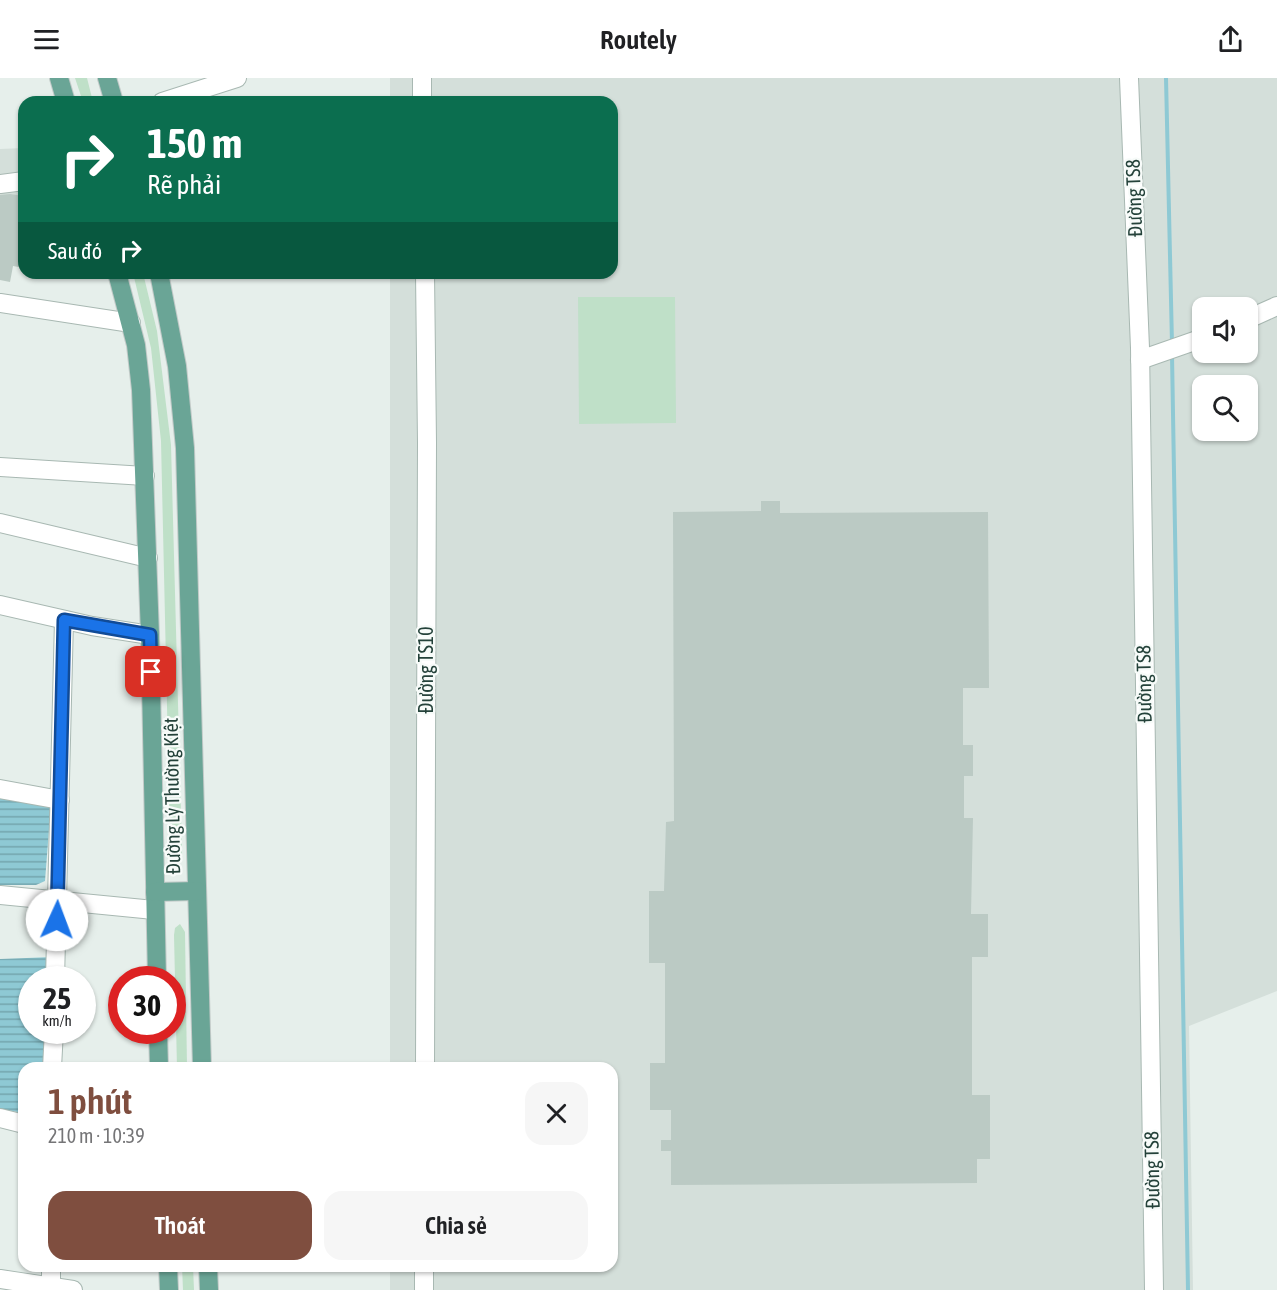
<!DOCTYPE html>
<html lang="vi">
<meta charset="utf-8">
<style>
:root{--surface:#fff;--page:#f6f6f6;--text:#202124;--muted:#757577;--accent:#7f4e3f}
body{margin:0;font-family:"Asap Condensed",sans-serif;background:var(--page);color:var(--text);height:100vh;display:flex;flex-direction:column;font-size:22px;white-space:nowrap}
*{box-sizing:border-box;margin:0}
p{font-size:20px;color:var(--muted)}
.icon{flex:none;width:33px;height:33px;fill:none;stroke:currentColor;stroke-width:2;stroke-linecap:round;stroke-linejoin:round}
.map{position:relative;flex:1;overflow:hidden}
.details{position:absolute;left:18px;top:984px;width:600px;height:210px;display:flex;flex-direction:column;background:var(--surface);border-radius:18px;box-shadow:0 2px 4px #0004}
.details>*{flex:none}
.top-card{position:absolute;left:18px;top:18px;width:600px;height:183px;border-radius:18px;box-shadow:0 2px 4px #0004;background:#0b6e4f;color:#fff;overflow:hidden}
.controls{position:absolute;left:1192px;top:219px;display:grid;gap:12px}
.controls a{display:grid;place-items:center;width:66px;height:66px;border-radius:12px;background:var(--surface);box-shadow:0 2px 4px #0004;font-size:30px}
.speed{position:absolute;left:18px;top:888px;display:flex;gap:12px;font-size:30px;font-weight:700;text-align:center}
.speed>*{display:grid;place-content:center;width:78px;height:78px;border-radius:50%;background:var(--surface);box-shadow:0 2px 4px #0004;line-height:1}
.speed small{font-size:15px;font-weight:400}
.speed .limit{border:9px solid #d22;background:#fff;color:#111}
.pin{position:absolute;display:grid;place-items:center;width:51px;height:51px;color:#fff;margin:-26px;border-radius:12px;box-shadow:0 3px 9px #0006}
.me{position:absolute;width:66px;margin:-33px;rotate:2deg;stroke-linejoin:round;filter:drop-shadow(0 0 4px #0008)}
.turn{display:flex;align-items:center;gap:21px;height:126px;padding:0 30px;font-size:27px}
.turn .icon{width:78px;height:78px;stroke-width:2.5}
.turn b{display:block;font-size:42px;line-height:51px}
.then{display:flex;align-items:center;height:57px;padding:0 30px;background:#0003;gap:12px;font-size:22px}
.round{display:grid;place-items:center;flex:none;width:63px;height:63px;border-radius:18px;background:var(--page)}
.head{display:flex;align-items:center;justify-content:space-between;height:102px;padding:0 30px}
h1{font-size:36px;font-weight:600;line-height:45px;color:var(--accent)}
.cta{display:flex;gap:12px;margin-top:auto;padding:12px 30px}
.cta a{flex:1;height:69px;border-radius:18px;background:var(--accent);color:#fff;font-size:24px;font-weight:600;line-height:69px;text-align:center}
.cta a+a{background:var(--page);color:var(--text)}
header{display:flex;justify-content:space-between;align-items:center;height:78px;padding:0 30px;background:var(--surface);font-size:27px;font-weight:600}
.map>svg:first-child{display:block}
.built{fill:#d4dfda;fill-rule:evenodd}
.green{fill:#bfe0c8}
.water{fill:url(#water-rules)}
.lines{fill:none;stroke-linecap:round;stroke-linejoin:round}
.stream{stroke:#8ec9d4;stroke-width:4}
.building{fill:#bbcac4}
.minor-casing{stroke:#a8b8b2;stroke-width:20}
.major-casing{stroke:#c2cac8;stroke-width:20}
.minor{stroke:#fff;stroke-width:18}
.major{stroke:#6aa596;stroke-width:18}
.route-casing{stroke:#114b97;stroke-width:15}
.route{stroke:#1a73e8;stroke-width:10}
.labels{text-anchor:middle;stroke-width:4.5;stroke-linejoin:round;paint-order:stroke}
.street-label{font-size:20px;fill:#24423a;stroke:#f7fbf9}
</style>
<header><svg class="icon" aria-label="menu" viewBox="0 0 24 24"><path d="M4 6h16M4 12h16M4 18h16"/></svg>Routely<svg class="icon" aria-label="share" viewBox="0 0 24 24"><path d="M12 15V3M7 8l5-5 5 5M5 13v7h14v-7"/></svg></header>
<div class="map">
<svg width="1277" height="1212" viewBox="0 0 1277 1212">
<defs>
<pattern id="water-rules" width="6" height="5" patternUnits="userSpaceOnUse" patternTransform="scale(1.5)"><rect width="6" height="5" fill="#8ec9d4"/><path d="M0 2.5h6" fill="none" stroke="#74a5ad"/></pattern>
</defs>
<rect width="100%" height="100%" fill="#e6efeb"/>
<g class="built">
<path d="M390,0H1277V913L1189,948L1193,1212H390V1188H612V990H390V195H612V24H390ZM1203,230H1248V274H1203ZM1203,308H1248V352H1203Z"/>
<polygon points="24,70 24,159 0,155 0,71"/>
</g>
<g class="green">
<polygon points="75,0 87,0 93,24 83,24"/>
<polygon points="133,195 143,195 157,253 171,367 182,773 181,784 176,790 172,785 170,761 161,363 151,270"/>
<polygon points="578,219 675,219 676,345 579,346"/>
<polygon points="180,846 185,854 187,990 177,990 174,857 175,850"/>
<polygon points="182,1188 193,1188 194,1212 183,1212"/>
</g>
<g class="water">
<polygon points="0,716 51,726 45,803 36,807 0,807"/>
<polygon points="53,879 53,901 32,902 32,952 53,953 53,990 24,990 24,1035 0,1031 0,881"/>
</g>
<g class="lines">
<g class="stream">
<polyline points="1166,0 1172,266"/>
<polyline points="1172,277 1188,1212"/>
</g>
</g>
<g class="building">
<polygon points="10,116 24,118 24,190 13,188 10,204 0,202 0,117"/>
<polygon points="761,423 780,423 780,435 988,434 989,610 963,610 963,667 973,667 973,698 964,698 964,740 973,740 971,836 988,836 988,879 972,879 972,1017 990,1017 990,1081 977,1081 977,1105 671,1107 671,1073 661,1073 661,1062 671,1062 671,1032 650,1032 650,985 665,985 665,885 649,885 649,813 664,813 666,744 674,743 673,434 761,433"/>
</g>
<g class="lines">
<g class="minor-casing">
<g id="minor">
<polyline points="422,0 422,24"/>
<polyline points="1129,0 1140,270 1154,1212"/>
<polyline points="162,24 237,0"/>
<polyline points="0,106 24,103"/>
<polyline points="425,195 427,365 425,990"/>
<polyline points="0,225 131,245"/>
<polyline points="1248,241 1277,228"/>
<polyline points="1140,282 1203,260"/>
<polyline points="0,389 145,398"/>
<polyline points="0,445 148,480"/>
<polyline points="0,527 92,548 150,557"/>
<polyline points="0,711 60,722"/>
<polyline points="0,817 154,832"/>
<polyline points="55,902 64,542"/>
<polyline points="52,990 54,952"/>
<polyline points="0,1040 24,1046"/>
<polyline points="51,1188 51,1208"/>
<polyline points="0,1201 73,1212"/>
<polyline points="424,1212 424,1188"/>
</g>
</g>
<g class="major-casing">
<g id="major">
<polyline points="59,0 66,24"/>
<polyline points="107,0 114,24"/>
<polyline points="117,195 136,267 141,312 150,557 157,902"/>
<polyline points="159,195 177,288 185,370 202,990"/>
<polyline points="155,814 197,813"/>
<polyline points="158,952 159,990"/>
<polyline points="168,1188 169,1212"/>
<polyline points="208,1188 209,1212"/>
</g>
</g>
<use href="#minor" class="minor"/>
<use href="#major" class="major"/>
</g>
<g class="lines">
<g class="route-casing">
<polyline id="route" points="57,842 64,542 150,557 151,594"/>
</g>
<use href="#route" class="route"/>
</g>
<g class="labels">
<g class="street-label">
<text transform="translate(1134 120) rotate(-92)" y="7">Đường TS8</text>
<text transform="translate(426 592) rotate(-90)" y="7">Đường TS10</text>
<text transform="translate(1144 606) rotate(-91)" y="7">Đường TS8</text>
<text transform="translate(172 718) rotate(-91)" y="7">Đường Lý Thường Kiệt</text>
<text transform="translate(1152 1092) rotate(-91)" y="7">Đường TS8</text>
</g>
</g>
</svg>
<div class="controls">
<a><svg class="icon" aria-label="sound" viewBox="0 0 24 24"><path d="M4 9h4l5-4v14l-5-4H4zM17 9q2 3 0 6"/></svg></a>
<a><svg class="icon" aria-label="search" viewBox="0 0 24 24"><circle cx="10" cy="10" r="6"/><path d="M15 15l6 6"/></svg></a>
</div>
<div class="speed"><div>25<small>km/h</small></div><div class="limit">30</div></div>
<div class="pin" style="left:151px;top:594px;background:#d93025"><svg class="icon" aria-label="arrive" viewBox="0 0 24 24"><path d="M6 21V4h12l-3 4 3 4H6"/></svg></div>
<svg class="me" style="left:57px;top:842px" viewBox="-20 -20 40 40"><circle r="19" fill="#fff"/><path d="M0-13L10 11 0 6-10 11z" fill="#1a73e8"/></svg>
<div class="top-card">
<div class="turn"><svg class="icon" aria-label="right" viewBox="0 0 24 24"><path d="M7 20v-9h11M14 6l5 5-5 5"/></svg><div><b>150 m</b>Rẽ phải</div></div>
<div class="then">Sau đó<svg class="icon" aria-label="right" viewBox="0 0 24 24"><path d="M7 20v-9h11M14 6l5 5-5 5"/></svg></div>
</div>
<section class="details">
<div class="head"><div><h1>1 phút</h1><p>210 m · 10:39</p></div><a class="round"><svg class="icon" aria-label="close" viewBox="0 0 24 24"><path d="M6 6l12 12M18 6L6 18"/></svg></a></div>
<div class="cta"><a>Thoát</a><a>Chia sẻ</a></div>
</section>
</div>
